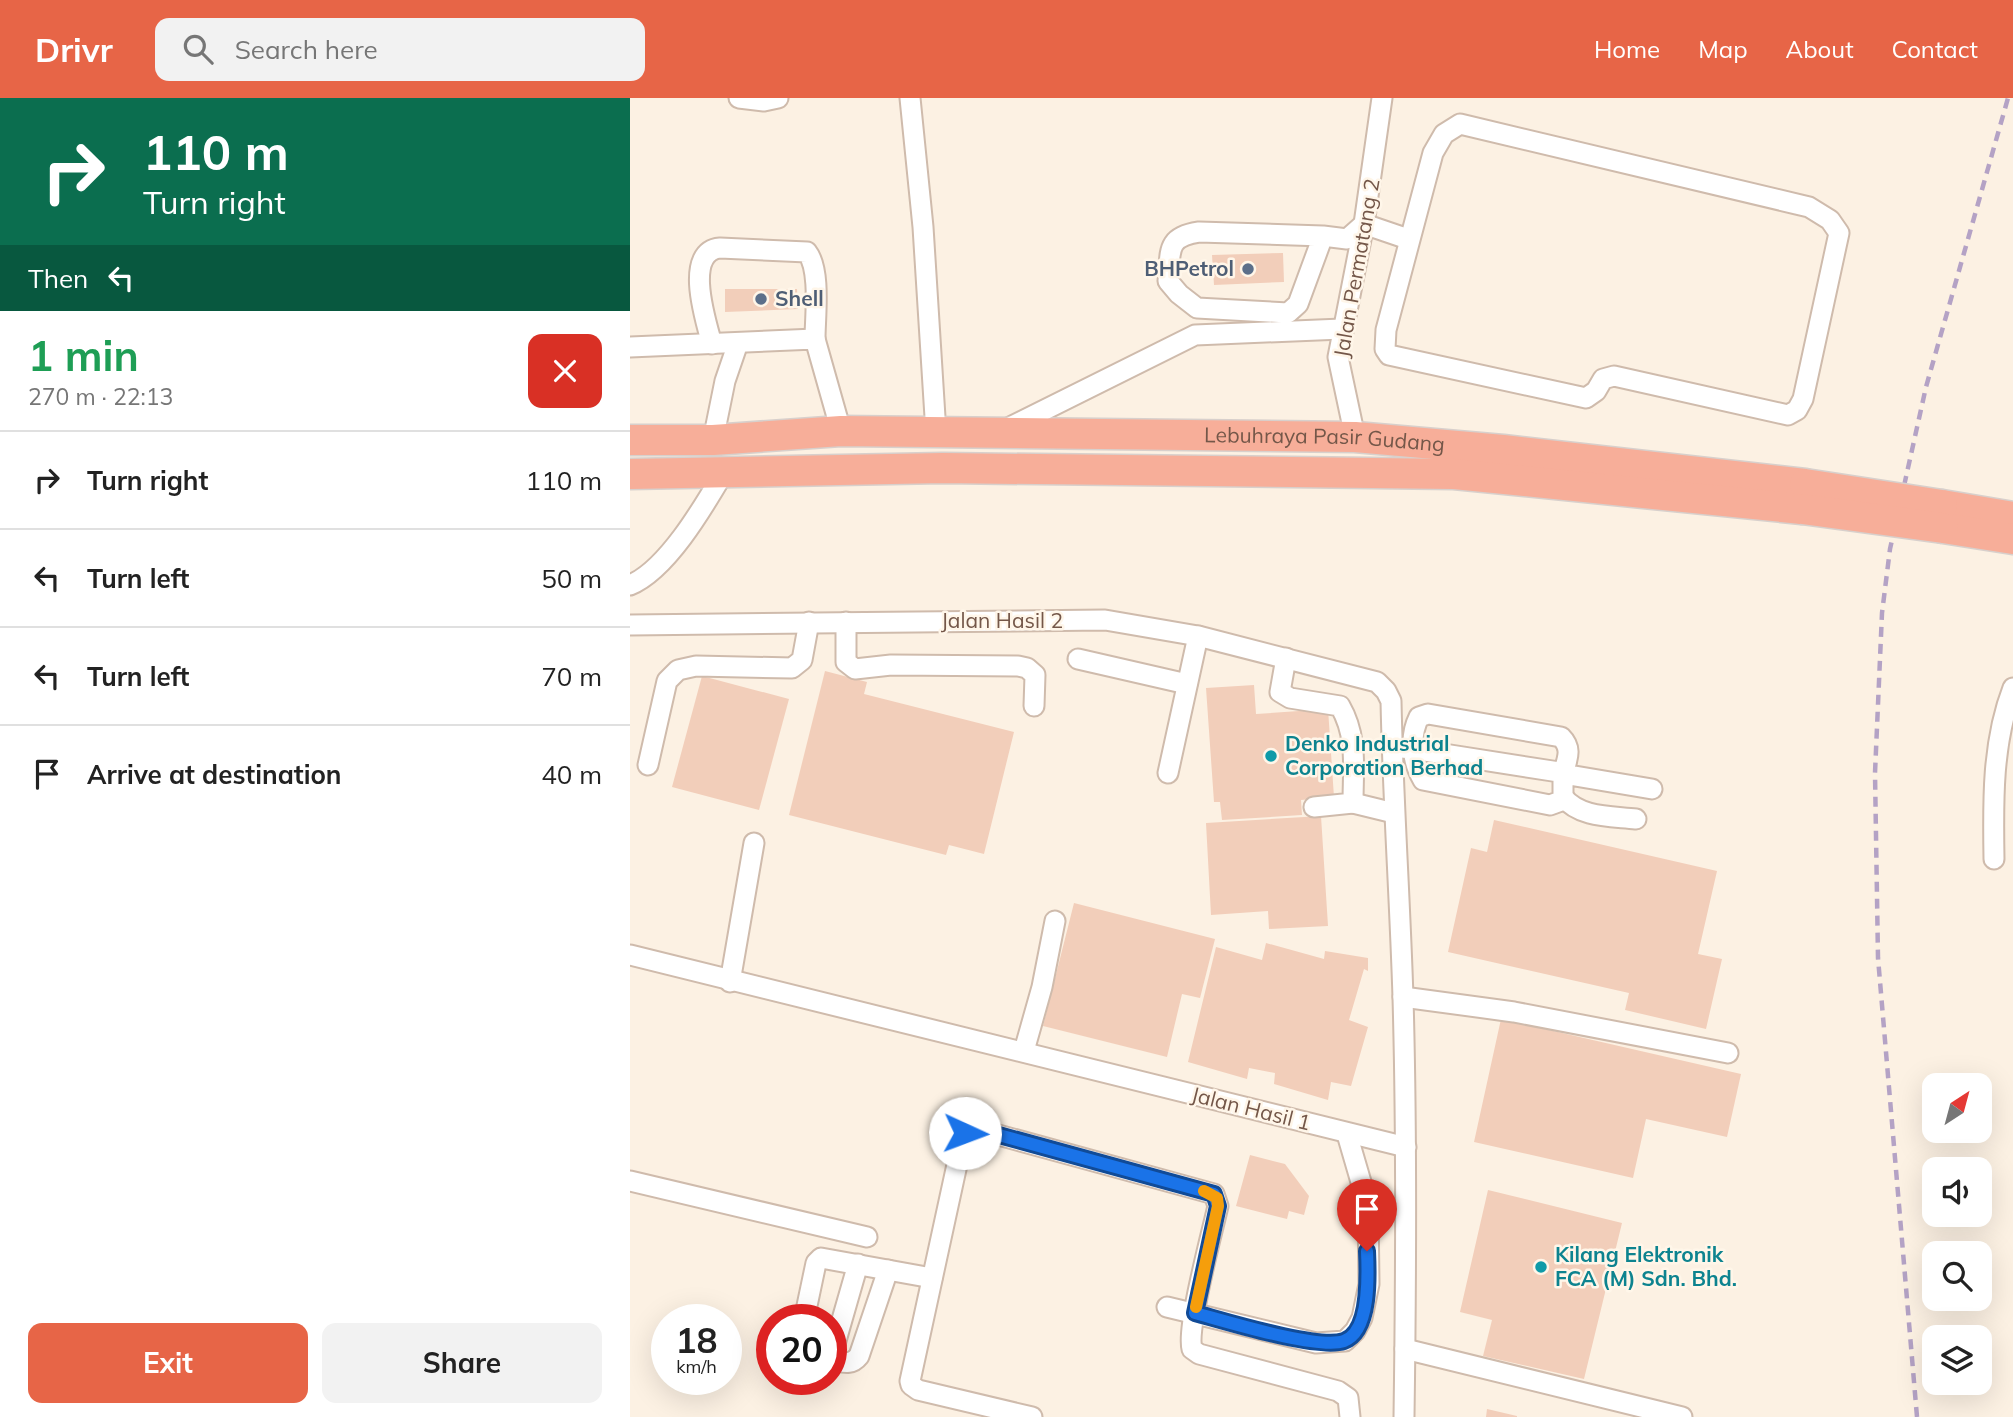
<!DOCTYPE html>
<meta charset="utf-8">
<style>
:root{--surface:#fff;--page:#f2f2f2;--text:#222;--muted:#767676;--line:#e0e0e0;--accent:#e76547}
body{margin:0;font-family:Mulish,sans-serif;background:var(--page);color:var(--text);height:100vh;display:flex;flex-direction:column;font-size:26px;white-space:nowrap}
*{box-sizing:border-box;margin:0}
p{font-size:23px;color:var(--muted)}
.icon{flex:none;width:38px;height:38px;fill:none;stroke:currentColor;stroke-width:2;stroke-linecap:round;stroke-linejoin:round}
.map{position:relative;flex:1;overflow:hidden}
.drawer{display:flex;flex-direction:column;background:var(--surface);width:630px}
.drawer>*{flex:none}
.hud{background:#0b6e4f;color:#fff;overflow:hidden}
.needle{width:46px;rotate:36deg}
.fabs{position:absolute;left:1292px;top:975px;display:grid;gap:14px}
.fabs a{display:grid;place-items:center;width:70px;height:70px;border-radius:14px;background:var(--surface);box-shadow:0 7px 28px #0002;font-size:35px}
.speed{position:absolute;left:21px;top:1206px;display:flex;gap:14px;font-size:35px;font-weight:700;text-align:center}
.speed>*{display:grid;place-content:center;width:91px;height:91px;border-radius:50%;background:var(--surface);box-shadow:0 7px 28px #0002;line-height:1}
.speed small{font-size:18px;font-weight:400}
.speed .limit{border:10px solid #d22;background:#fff;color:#111}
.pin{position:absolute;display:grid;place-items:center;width:60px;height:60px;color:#fff;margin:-72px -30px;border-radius:50% 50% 50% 0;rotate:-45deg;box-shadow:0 0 7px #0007}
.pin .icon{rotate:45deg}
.me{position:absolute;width:77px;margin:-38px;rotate:92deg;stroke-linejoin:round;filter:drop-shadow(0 0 5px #0008)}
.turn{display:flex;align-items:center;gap:24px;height:147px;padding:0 28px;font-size:32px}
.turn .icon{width:91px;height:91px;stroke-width:2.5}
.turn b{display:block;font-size:49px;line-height:60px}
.then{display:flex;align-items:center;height:66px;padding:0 28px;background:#0003;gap:14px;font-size:26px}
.round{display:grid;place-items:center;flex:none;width:74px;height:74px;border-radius:14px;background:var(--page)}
.head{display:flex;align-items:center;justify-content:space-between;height:119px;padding:0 28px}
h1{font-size:42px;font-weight:700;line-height:52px;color:#1e9e55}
.cta{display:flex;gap:14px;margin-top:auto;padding:14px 28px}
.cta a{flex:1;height:80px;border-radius:14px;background:var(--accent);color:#fff;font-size:28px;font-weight:700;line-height:80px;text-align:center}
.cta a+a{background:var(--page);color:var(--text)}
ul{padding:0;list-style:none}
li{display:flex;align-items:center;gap:21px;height:98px;padding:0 28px;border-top:2px solid var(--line)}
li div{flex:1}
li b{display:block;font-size:26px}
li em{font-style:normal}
header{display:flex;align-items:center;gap:42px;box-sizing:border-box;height:98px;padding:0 35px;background:var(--accent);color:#fff}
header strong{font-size:33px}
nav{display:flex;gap:38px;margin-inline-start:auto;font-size:24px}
.search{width:490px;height:63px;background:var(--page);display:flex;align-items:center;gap:18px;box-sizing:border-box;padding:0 24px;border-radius:14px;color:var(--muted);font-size:26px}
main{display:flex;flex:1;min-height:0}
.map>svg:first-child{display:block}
.building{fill:#f2ceba}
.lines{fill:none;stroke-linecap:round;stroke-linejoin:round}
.minor-casing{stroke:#cfbbac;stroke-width:23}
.highway-casing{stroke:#d8d0cc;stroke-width:33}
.minor{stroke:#fff;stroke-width:19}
.highway{stroke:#f7ae99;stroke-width:30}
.rail{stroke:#b4a2c5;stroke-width:4.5;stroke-dasharray:10 7;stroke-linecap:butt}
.highway-bridge-casing{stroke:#d8d0cc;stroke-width:33;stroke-linecap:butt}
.highway-bridge{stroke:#f7ae99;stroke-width:30}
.route-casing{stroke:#114b97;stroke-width:18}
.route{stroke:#1a73e8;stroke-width:12}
.slow{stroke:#f59e0b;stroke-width:12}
.service-dot{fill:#5c6f8a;stroke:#fff6e9;stroke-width:2.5}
.culture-dot{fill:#0f9aa8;stroke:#fff6e9;stroke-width:2.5}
.labels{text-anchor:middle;stroke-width:5;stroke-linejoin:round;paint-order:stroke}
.street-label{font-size:21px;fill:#745749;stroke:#fff6e9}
.service-label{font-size:21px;font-weight:bold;fill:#4e5e75;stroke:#fff6e9;text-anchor:end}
.culture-label{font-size:21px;font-weight:bold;fill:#0d838f;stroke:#fff6e9;text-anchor:start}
</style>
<header>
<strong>Drivr</strong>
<div class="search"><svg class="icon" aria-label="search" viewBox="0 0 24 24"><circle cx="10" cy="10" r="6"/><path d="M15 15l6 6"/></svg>Search here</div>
<nav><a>Home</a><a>Map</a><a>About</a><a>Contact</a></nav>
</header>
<main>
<section class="drawer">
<div class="hud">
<div class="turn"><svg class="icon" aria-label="right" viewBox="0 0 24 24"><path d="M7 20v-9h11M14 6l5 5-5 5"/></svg><div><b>110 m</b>Turn right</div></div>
<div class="then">Then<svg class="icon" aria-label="left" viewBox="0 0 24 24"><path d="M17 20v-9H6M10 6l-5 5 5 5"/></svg></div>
</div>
<div class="head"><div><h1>1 min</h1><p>270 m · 22:13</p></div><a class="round" style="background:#d93025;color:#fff"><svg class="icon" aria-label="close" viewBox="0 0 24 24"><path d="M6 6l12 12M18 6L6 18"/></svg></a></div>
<ul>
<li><svg class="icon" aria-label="right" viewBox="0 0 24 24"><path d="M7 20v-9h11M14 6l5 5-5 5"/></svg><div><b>Turn right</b></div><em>110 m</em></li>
<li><svg class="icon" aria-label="left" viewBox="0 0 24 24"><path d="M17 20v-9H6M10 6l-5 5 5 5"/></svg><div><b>Turn left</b></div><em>50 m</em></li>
<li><svg class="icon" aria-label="left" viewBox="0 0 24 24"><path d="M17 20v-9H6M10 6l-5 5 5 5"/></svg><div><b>Turn left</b></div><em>70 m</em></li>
<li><svg class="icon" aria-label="arrive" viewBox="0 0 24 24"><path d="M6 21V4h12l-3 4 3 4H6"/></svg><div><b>Arrive at destination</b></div><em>40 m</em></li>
</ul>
<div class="cta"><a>Exit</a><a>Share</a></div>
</section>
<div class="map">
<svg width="1383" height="1319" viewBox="0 0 1383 1319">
<rect width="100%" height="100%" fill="#fcf1e3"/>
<g class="building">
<polygon points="653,155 654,184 584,187 582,157"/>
<polygon points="95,191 167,191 168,211 95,214"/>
<polygon points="195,573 237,584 234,596 384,634 354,756 319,747 316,757 159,717"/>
<polygon points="72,578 159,601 129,712 42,689"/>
<polygon points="624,587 626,616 698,611 704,699 671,702 672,717 592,722 590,704 584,704 576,590"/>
<polygon points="691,718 698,828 639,831 638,813 581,817 576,725"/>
<polygon points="864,722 1087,773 1068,856 1092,861 1076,931 995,912 999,895 818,854 841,750 857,754"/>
<polygon points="444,805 585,841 570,900 552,896 537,959 413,928"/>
<polygon points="636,845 694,861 695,853 738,860 738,873 734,871 719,922 738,929 721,988 701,984 698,1002 644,986 645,975 619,970 617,981 558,964 586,849 632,862"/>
<polygon points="871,921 1111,976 1097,1039 1016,1021 1003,1080 844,1044"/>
<polygon points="620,1057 655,1066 679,1098 674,1117 659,1113 657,1121 606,1108"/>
<polygon points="858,1092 992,1125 954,1281 853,1258 862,1222 830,1214"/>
<polygon points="857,1311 887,1318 887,1319 856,1319"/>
</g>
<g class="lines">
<g class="minor-casing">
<g id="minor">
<polyline points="109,0 134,3 148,0"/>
<polyline points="280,0 293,129 306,335"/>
<polygon points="830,26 1179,109 1200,122 1209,135 1173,301 1167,312 1158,317 984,278 973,281 966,293 956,300 759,257 755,251 756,232 803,55 814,36"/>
<path d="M693,138L668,206L658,215L567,210L549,196L538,183C541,154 535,139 569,134L693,138L717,141L734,126L778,141"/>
<path d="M82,246C76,224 53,153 90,150L177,154C191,172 185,219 185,241"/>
<polyline points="0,249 185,241 211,333"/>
<polyline points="374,332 565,237 712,231"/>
<polyline points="725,339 708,259 734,126 752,0"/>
<polyline points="83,342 95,283 108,245"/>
<path d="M0,487C37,472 74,408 94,374"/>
<polyline points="216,524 216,564 225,571 261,567 388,568 397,570 405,577 404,608"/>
<path d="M0,527L475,522L568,538L747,584L756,593L761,603C763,702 770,801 773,900C777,1040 776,1179 774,1319"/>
<path d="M656,560L650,594L660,600L710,608C728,639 723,670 723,705L684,709"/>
<polyline points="448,561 557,586"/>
<path d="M762,649L782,651L929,674L933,676V699L931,703L920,707L793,682C782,663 779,639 789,619L798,616L931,639C943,651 937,661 933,676L1022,691"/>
<polyline points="18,667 37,583 48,572 66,568 162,570 172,562 179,524"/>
<polyline points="538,675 568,538"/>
<path d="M933,699C950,720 981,718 1006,721"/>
<polyline points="723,705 764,715"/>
<path d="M1364,761C1363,704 1362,644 1383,590"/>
<polyline points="0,857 776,1049"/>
<polyline points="100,884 124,745"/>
<polyline points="773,899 884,914 1098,955"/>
<polyline points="394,953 412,889 425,823"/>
<polyline points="0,1083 237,1139"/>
<polyline points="537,1209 686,1245 715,1243 725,1233 732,1220 739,1186 738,1108 717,1036"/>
<polyline points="174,1222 186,1165 191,1160 302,1180"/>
<polyline points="775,1251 1052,1319"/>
<polyline points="201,1260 228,1166"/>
<path d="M201,1262C213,1264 221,1268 229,1258L258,1172"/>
<path d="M402,1319L288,1292L281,1287L280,1283L333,1039L335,1035L343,1030L584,1096L588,1108C582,1135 556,1231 562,1251L569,1256L708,1293L718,1300L720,1319"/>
</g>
</g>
<g class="highway-casing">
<g id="highway">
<path id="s1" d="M0,342H83L211,333L725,339L873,352L1175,386"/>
<polyline points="0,376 313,370 824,376 1172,411"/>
<polyline points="1312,407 1383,419"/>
<polyline points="1313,430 1383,441"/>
</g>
</g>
<use href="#minor" class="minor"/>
<use href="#highway" class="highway"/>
<polyline class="rail" points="1287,1319 1248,860 1245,675 1252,515 1260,451 1296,289 1378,0"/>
<g class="highway-bridge-casing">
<g id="highway-bridge">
<polyline points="1175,386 1312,407"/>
<polyline points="1172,411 1313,430"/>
</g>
</g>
<use href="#highway-bridge" class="highway-bridge"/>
</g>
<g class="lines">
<g class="route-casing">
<path id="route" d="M335,1035L343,1030L347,1031L584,1096L588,1108L565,1215C595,1223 688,1252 714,1243C741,1233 738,1175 737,1153"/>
</g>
<use href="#route" class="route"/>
<polyline class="slow" points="566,1209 588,1108 587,1100 574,1093"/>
</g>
<g class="service-dot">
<circle cx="618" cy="171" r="7"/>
<circle cx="131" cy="201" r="7"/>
</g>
<g class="culture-dot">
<circle cx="641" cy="658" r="7"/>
<circle cx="911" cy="1169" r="7"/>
</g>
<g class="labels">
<g class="street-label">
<text transform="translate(727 170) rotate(-80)" y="7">Jalan Permatang 2</text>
<text dy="7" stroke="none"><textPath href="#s1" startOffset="695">Lebuhraya Pasir Gudang</textPath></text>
<text x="372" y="530">Jalan Hasil 2</text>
<text transform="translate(621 1011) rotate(14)" y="7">Jalan Hasil 1</text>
</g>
<g class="service-label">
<text x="604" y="178">BHPetrol</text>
<text x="145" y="208" text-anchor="start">Shell</text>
</g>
<g class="culture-label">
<text x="655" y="653">Denko Industrial<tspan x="655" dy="24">Corporation Berhad</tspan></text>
<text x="925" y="1164">Kilang Elektronik<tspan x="925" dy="24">FCA (M) Sdn. Bhd.</tspan></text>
</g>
</g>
</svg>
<div class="fabs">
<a><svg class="needle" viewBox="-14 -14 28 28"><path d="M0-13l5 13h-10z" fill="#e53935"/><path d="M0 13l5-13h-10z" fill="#767676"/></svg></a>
<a><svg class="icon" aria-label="sound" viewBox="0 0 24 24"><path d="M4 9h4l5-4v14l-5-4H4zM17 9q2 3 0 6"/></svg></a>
<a><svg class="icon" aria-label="search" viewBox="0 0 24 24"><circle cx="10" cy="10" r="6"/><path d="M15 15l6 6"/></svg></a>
<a><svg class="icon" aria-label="layers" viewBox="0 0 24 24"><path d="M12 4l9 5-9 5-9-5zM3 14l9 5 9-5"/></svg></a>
</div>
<div class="speed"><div>18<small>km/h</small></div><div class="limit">20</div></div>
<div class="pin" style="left:737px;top:1153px;background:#d93025"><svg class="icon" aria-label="arrive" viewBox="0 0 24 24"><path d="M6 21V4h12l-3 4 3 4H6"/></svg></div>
<svg class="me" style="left:335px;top:1035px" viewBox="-20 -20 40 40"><circle r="19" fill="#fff"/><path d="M0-13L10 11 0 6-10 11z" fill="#1a73e8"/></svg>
</div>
</main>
